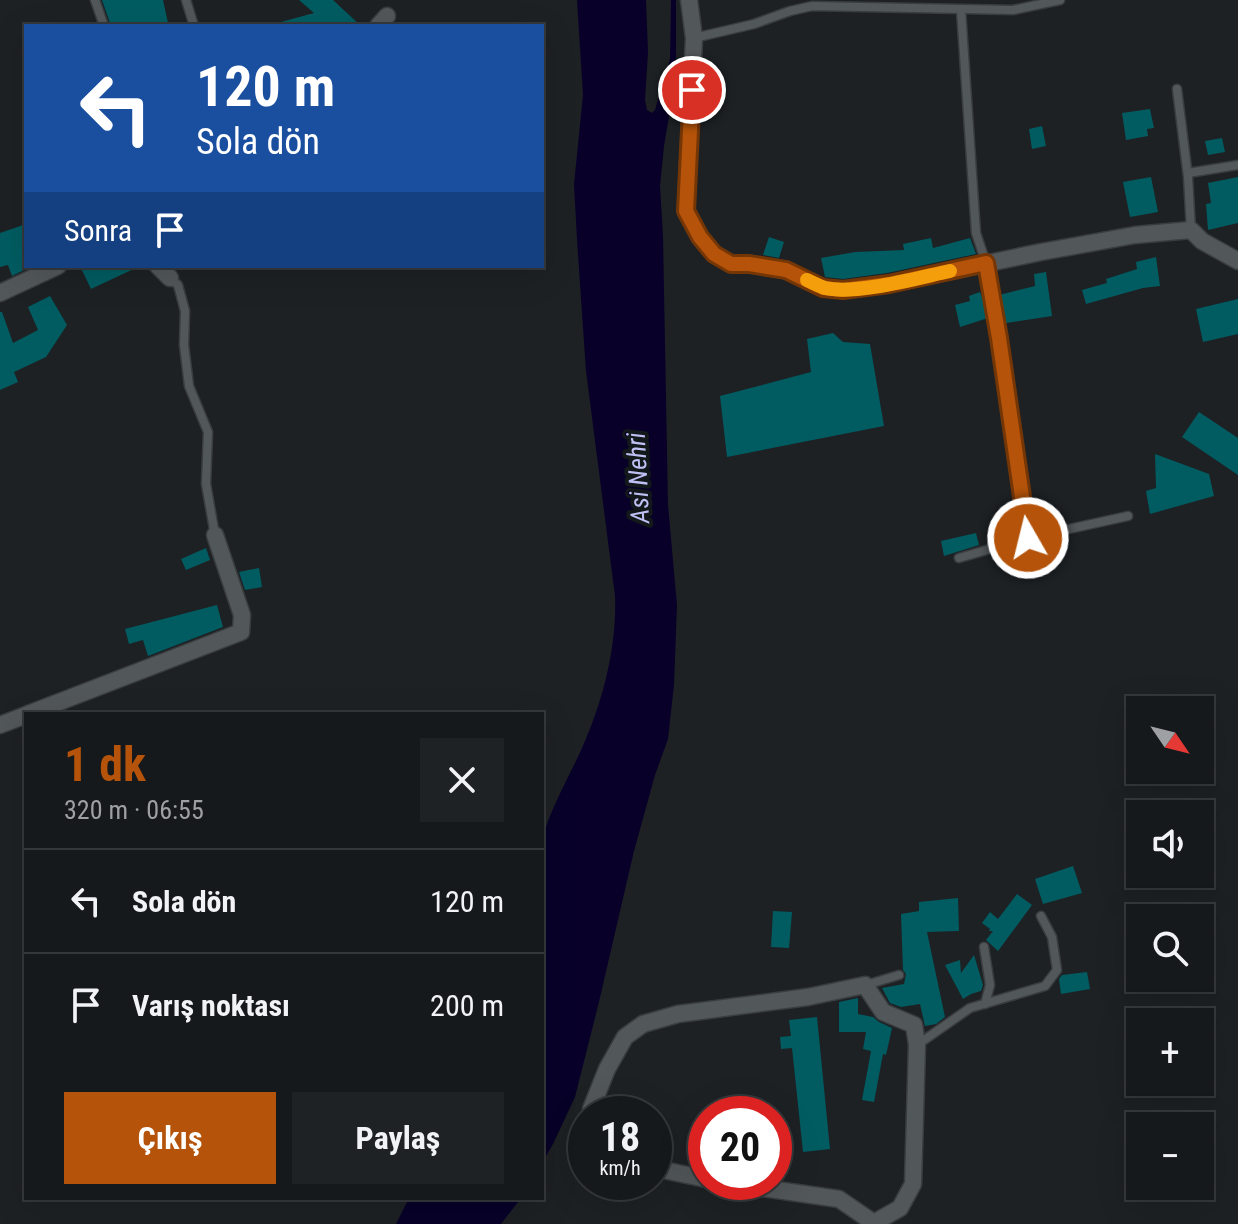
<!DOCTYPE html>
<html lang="tr">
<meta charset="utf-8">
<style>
:root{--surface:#16191b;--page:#1f2224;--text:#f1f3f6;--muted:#9ea0a3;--line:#35383a;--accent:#b45309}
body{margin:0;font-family:"Roboto Condensed",sans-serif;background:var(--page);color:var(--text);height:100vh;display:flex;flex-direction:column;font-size:30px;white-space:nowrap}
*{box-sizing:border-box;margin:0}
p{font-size:26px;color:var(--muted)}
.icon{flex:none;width:44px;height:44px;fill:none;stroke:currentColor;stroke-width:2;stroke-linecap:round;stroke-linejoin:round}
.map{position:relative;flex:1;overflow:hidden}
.panel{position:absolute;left:24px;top:712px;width:520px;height:488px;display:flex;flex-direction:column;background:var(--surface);border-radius:0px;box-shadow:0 8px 32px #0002,0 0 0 2px var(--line)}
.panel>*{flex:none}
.banner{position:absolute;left:24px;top:24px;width:520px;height:244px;border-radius:0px;box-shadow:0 8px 32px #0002,0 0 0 2px var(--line);background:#1a4fa0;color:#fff;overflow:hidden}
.needle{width:52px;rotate:125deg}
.buttons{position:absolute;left:1126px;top:696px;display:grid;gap:16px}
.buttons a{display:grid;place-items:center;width:88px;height:88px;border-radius:0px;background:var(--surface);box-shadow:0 8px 32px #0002,0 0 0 2px var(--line);font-size:40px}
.speed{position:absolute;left:568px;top:1096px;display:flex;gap:16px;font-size:40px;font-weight:700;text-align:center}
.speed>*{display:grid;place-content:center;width:104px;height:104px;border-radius:50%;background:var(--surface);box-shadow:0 8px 32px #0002,0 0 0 2px var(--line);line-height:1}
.speed small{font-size:20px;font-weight:400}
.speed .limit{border:12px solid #d22;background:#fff;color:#111}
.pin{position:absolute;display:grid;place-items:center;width:68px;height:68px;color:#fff;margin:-34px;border:4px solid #fff;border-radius:50%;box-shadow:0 2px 8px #0007}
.me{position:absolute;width:88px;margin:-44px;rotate:352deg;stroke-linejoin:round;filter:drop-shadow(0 0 6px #0008)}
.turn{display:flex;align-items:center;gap:28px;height:168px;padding:0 40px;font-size:36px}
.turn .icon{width:104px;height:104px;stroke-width:2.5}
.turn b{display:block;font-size:56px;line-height:68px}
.then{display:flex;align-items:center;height:76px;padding:0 40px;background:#0003;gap:16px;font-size:30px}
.round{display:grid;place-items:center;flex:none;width:84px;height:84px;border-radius:0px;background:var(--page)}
.head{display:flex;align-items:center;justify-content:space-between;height:136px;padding:0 40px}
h1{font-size:48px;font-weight:700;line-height:60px;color:var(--accent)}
.button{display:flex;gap:16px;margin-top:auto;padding:16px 40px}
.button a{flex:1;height:92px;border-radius:0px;background:var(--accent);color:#fff;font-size:32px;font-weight:700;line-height:92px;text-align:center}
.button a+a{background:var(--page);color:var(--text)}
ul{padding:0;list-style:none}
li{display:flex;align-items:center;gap:24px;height:104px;padding:0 40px;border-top:2px solid var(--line)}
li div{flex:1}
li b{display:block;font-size:30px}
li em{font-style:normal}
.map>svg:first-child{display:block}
.water{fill:#080029}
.building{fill:#005c61}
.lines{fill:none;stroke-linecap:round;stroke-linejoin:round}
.service-casing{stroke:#393d3f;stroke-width:11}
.minor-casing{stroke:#393d3f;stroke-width:19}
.service{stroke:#52575a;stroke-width:8}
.minor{stroke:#52575a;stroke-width:16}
.route-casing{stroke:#753606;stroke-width:20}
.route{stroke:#b45309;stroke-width:14}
.slow{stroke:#f59e0b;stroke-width:14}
.labels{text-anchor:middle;stroke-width:8;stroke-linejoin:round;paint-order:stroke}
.water-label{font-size:26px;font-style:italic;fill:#bfc0f4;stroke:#13181a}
</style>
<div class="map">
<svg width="1238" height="1224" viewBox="0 0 1238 1224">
<rect width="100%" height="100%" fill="#1d2124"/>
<g class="water">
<path d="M577,0H646L648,52L645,100L647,110L652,113L655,110L670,59L671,0H676V75L664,146L660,186L663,236L668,505L677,605L674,685L668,739L655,775L634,851L598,1006L575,1097L553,1144L542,1163V840C551,807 568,779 582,748C603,701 617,647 615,596L586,371L577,240L574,184L583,95Z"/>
<polygon points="409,1198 521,1198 501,1224 396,1224"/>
</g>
<g class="building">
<polygon points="102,0 163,0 168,23 153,26 111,26"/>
<polygon points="299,0 333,0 361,26 281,26 281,22 314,13"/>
<polygon points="1150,109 1154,128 1147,129 1148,136 1126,140 1122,113"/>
<polygon points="1042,126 1046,146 1032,149 1029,129"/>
<polygon points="1222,138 1225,152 1208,155 1205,141"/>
<polygon points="1151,177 1158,212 1130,217 1123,182"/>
<polygon points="1238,177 1238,223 1208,230 1206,204 1211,203 1208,183"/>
<polygon points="23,225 26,233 26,269 12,276 8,265 0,267 0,233"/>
<polygon points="769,237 784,242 779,258 763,255"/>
<polygon points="931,238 933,248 970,238 976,254 887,273 843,279 825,277 821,258 855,252 904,250 903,244"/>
<polygon points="1156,257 1160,286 1143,288 1086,304 1082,290 1107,283 1106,279 1137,269 1136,262"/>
<polygon points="80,266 140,266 91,289"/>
<polygon points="1046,272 1052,316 1006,323 999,295 1035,286 1034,274"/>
<polygon points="980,292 983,300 985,299 988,318 960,327 955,305 970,301 969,296"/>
<polygon points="50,296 67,325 46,357 14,372 18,382 0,390 0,312 2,312 13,343 38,330 28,307"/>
<polygon points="1238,299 1238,334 1203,342 1196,309"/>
<polygon points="833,333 843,342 870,344 884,426 727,457 720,396 811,372 807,339"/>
<polygon points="1199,412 1238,438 1238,475 1182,437"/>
<polygon points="1155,454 1209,474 1214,496 1150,514 1146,491 1156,488"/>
<polygon points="976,533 979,545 944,556 941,541"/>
<polygon points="206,548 210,560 186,570 181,559"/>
<polygon points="259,568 262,587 245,590 239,572"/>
<polygon points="217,605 223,627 148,656 143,640 129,644 125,629"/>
<polygon points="1073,866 1082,893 1043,904 1035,879"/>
<polygon points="1017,894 1032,905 998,951 986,940 993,931 989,931 990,929 982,923 990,912 998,919"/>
<polygon points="958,898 959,931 927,932 945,1017 936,1024 925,1026 920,1004 901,1007 890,1003 882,988 904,984 906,974 903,970 901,914 919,911 919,902"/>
<polygon points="773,911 792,912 789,948 771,947"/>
<polygon points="974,955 983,985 981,991 971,994 963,999 945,965 960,960 961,973"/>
<polygon points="1087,972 1090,989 1061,994 1059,979 1062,975"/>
<polygon points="858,998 858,1014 873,1017 879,1022 892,1028 886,1055 883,1054 874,1102 862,1100 871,1051 863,1049 866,1032 839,1032 839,1002"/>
<polygon points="817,1017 830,1149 803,1152 792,1048 781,1049 780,1037 791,1036 789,1020"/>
</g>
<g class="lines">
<g class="service-casing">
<g id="service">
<polyline points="95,0 104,26"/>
<polyline points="186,0 194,26"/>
<polyline points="961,10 976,233 986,263 999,338 1028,538"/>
<polyline points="694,38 754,24 790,11 812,6 1013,10 1060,0"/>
<polyline points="1177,89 1188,177 1191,230"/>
<polyline points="1188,173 1238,165"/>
<polyline points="170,278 178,285 185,311 184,345 189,386 208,432 206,484 215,535"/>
<polyline points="959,558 1028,538 1128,516"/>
<polyline points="984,947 990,985 985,1004"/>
<polyline points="866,985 899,975"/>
<polyline points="917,1045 970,1008 1045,986 1057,970 1052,937 1041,916"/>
</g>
</g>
<g class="minor-casing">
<g id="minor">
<polyline points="689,0 694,38 686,211 700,237 714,254 731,264 749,264 786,270 823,288 843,290 889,284 1041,252 1135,235 1191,230 1202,241 1238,261"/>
<polyline points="378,26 387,16"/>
<polyline points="158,266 170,278"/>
<polyline points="0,293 58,266"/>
<polyline points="28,714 241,632 242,615 215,535"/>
<polyline points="0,725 26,715"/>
<polyline points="591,1114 591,1109 607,1069 625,1037 643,1024 678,1014 808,997 865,985 883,1012 914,1025 917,1045 913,1184 900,1208 872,1224"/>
<polyline points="654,1168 706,1179"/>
<polyline points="722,1182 839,1199 874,1223"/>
</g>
</g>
<use href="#service" class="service"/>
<use href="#minor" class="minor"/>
</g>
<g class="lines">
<g class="route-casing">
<polyline id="route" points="692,90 686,211 700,237 714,254 731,264 749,264 786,270 823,288 843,290 889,284 986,263 999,338 1028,538"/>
</g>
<use href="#route" class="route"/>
<path class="slow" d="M807,280C813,283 819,286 825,288C856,295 917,278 950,271"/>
</g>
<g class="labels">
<g class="water-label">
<text transform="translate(638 478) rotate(-93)" y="9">Asi Nehri</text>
</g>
</g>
</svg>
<div class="buttons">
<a><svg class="needle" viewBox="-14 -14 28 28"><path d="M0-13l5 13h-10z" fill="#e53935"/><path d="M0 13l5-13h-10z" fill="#9ea0a3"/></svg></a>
<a><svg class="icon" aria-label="sound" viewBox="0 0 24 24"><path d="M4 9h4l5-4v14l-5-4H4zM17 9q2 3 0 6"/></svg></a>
<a><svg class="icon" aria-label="search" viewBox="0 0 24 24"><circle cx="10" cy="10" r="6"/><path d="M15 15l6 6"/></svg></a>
<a>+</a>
<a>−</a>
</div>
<div class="speed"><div>18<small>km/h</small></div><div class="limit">20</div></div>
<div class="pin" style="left:692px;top:90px;background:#d93025"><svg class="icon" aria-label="arrive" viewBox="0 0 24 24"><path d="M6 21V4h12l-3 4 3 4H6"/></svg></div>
<svg class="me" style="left:1028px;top:538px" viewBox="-20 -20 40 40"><circle r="17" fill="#b45309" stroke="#fff" stroke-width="3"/><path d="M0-11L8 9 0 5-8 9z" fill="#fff"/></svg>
<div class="banner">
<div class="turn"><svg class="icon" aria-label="left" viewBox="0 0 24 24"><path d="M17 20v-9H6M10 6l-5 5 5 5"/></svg><div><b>120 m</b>Sola dön</div></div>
<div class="then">Sonra<svg class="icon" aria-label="arrive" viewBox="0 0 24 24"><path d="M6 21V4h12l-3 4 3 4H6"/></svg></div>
</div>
<section class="panel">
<div class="head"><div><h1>1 dk</h1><p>320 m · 06:55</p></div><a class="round"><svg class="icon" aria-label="close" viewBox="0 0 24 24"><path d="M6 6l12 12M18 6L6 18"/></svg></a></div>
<ul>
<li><svg class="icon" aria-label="left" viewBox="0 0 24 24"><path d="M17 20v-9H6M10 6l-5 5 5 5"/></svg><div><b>Sola dön</b></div><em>120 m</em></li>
<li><svg class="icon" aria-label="arrive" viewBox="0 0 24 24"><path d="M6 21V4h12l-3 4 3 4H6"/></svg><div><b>Varış noktası</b></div><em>200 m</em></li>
</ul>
<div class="button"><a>Çıkış</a><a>Paylaş</a></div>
</section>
</div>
